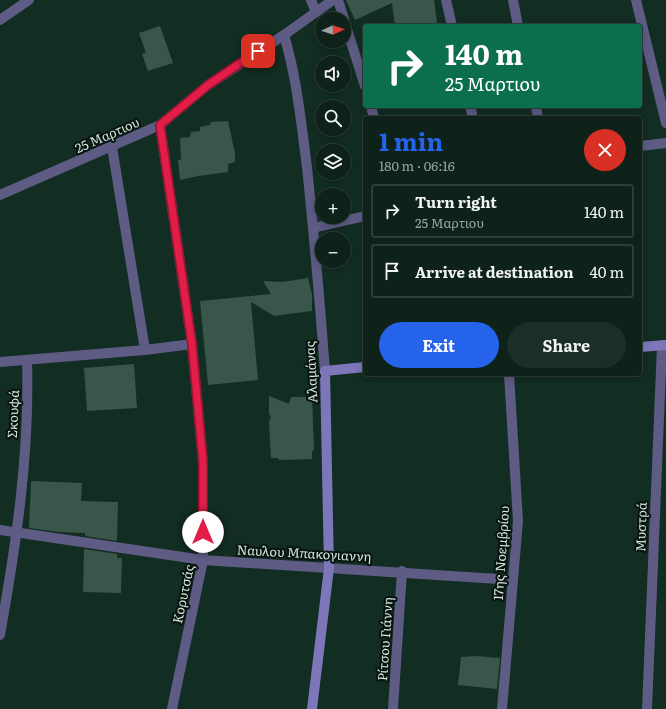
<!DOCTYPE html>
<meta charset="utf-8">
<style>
:root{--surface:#0e221a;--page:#1c2f27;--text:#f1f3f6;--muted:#9ba4a2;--line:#2e3f39;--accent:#2563eb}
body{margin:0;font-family:Literata,serif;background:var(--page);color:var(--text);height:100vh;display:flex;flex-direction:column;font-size:15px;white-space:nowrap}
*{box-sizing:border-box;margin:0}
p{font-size:13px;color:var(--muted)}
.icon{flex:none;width:22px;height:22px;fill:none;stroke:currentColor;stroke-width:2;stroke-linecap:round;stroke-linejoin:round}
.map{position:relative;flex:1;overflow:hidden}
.side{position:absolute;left:363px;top:116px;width:279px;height:260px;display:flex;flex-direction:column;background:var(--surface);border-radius:4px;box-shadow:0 2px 10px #0003,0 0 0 1px var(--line)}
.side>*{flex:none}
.banner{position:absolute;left:363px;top:24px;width:279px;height:84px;border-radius:4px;box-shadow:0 2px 10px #0003,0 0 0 1px var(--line);background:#0b6e4f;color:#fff;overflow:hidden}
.needle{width:26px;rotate:87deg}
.tools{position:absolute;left:315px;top:12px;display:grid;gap:8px}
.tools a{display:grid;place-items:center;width:36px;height:36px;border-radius:50%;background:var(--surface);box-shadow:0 2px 10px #0003,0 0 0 1px var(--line);font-size:20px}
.pin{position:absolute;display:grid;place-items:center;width:34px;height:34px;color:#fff;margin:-17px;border-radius:8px;box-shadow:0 2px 6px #0006}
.me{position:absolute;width:44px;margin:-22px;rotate:0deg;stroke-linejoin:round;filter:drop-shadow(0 0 3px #0008)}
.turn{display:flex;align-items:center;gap:14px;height:84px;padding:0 16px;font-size:18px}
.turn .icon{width:52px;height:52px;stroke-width:2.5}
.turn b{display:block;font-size:28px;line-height:34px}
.round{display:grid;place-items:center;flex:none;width:42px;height:42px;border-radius:21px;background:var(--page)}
.head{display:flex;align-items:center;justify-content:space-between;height:68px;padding:0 16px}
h1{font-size:24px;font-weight:700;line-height:30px;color:var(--accent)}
.button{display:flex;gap:8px;margin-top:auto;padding:8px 16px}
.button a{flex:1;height:46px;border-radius:24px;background:var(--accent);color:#fff;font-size:16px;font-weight:700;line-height:46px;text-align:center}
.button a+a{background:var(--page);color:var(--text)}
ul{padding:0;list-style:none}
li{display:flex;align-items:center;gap:12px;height:54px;margin:0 8px 6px;padding:0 8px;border:2px solid var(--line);border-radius:4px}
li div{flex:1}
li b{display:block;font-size:15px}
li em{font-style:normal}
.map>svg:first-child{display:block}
.building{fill:#3a564a}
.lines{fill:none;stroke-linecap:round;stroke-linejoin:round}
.street{stroke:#5e5b85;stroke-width:10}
.secondary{stroke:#7d77ba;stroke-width:10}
.route-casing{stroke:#92132f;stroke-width:10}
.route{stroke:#e11d48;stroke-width:7}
.labels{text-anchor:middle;stroke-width:4;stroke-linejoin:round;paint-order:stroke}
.street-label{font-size:13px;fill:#d3e3db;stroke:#07130e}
</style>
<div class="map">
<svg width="666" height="709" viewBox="0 0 666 709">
<rect width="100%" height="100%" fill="#122d22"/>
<g class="building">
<polygon points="346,0 434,0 437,23 395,26 392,3 355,20"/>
<polygon points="160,26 173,63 148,71 142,54 146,53 139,33"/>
<polygon points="228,121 235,153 235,162 228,164 228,172 198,176 180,180 178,160 181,160 180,138 190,137 191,132 200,131 200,127 210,125 211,122"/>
<polygon points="308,278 312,294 312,311 274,316 251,302 258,380 208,385 200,301 271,294 263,281 282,282"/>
<polygon points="134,364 137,408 87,411 84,368"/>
<polygon points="269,396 289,404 291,397 312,397 314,449 312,452 312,459 279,460 278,458 271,458 269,422 271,417 269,414"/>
<polygon points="31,481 82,483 81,501 118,502 117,541 85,536 85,533 58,532 29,528"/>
<polygon points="84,549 117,554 117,558 122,558 121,593 83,592"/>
<polygon points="476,656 500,658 497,689 458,685 461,657"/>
</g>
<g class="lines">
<g class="street">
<polyline points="311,0 316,12"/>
<polyline points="338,0 344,19"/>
<polyline points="446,0 452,26"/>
<polyline points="513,0 518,26"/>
<polyline points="636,0 666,123"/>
<polyline points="0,20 29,0"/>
<polyline points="344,20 365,86"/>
<path d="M284,35C297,78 301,123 307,167C314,235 320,303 325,371"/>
<polyline points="371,106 374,118"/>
<polyline points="470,106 473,118"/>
<polyline points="536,106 538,118"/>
<polyline points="160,125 192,344 203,462 203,560 172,709"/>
<polyline points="640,146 666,143"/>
<polyline points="112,147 145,350"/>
<polyline points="0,195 160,125 208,85 284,35 333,0"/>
<polyline points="313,228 365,216"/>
<polyline points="0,362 145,350 192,344"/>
<polyline points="0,530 203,560 513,580"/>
<path d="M0,635C16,545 30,453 27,360"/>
<polyline points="393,709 402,571"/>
<polyline points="502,709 518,521 509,374"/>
<polyline points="647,709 662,345"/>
</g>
<g class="secondary">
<polyline points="640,347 666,345"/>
<polyline points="312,709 329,568 325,371 365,367"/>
</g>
</g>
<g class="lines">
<g class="route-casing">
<polyline id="route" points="203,532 203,462 192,344 160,125 208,85 258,51"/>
</g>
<use href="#route" class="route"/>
</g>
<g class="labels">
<g class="street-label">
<text transform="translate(107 135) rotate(-24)" y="5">25 Μαρτιου</text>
<text transform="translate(311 372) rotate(-93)" y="5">Αλαμάνας</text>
<text transform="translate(13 414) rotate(-87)" y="5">Σκουφά</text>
<text transform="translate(641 527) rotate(-88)" y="5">Μυστρά</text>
<text transform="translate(304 553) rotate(3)" y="5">Ναυλου Μπακογιαννη</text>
<text transform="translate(501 553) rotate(-86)" y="5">17ης Νοεμβρίου</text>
<text transform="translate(183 594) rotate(-78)" y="5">Κορυτσάς</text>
<text transform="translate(385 639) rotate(-86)" y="5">Ρίτσου Γιάννη</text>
</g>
</g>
</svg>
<div class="tools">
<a><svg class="needle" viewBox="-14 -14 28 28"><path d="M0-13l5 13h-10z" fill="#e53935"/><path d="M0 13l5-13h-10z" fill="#9ba4a2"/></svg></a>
<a><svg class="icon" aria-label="sound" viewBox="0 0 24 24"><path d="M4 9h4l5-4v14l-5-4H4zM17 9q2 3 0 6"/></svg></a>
<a><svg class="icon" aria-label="search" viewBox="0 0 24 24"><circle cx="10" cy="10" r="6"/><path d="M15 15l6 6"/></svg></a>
<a><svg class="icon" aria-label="layers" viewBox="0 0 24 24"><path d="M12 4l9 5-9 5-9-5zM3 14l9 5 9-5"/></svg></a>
<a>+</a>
<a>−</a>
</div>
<div class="pin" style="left:258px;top:51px;background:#d93025"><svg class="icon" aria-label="arrive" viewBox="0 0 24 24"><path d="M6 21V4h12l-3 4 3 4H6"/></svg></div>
<svg class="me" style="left:203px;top:532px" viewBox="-20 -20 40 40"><circle r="19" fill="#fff"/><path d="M0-13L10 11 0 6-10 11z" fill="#e11d48"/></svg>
<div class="banner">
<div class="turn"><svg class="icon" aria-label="right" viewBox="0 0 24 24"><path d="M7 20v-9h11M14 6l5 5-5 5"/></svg><div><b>140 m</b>25 Μαρτιου</div></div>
</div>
<section class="side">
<div class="head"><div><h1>1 min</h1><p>180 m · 06:16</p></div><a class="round" style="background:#d93025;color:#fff"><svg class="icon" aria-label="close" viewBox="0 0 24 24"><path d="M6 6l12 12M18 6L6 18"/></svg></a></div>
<ul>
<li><svg class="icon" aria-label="right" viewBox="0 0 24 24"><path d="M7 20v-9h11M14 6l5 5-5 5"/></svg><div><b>Turn right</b><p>25 Μαρτιου</p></div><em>140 m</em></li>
<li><svg class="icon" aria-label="arrive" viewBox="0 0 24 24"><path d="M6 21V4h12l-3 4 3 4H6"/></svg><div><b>Arrive at destination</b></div><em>40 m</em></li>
</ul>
<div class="button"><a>Exit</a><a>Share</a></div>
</section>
</div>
